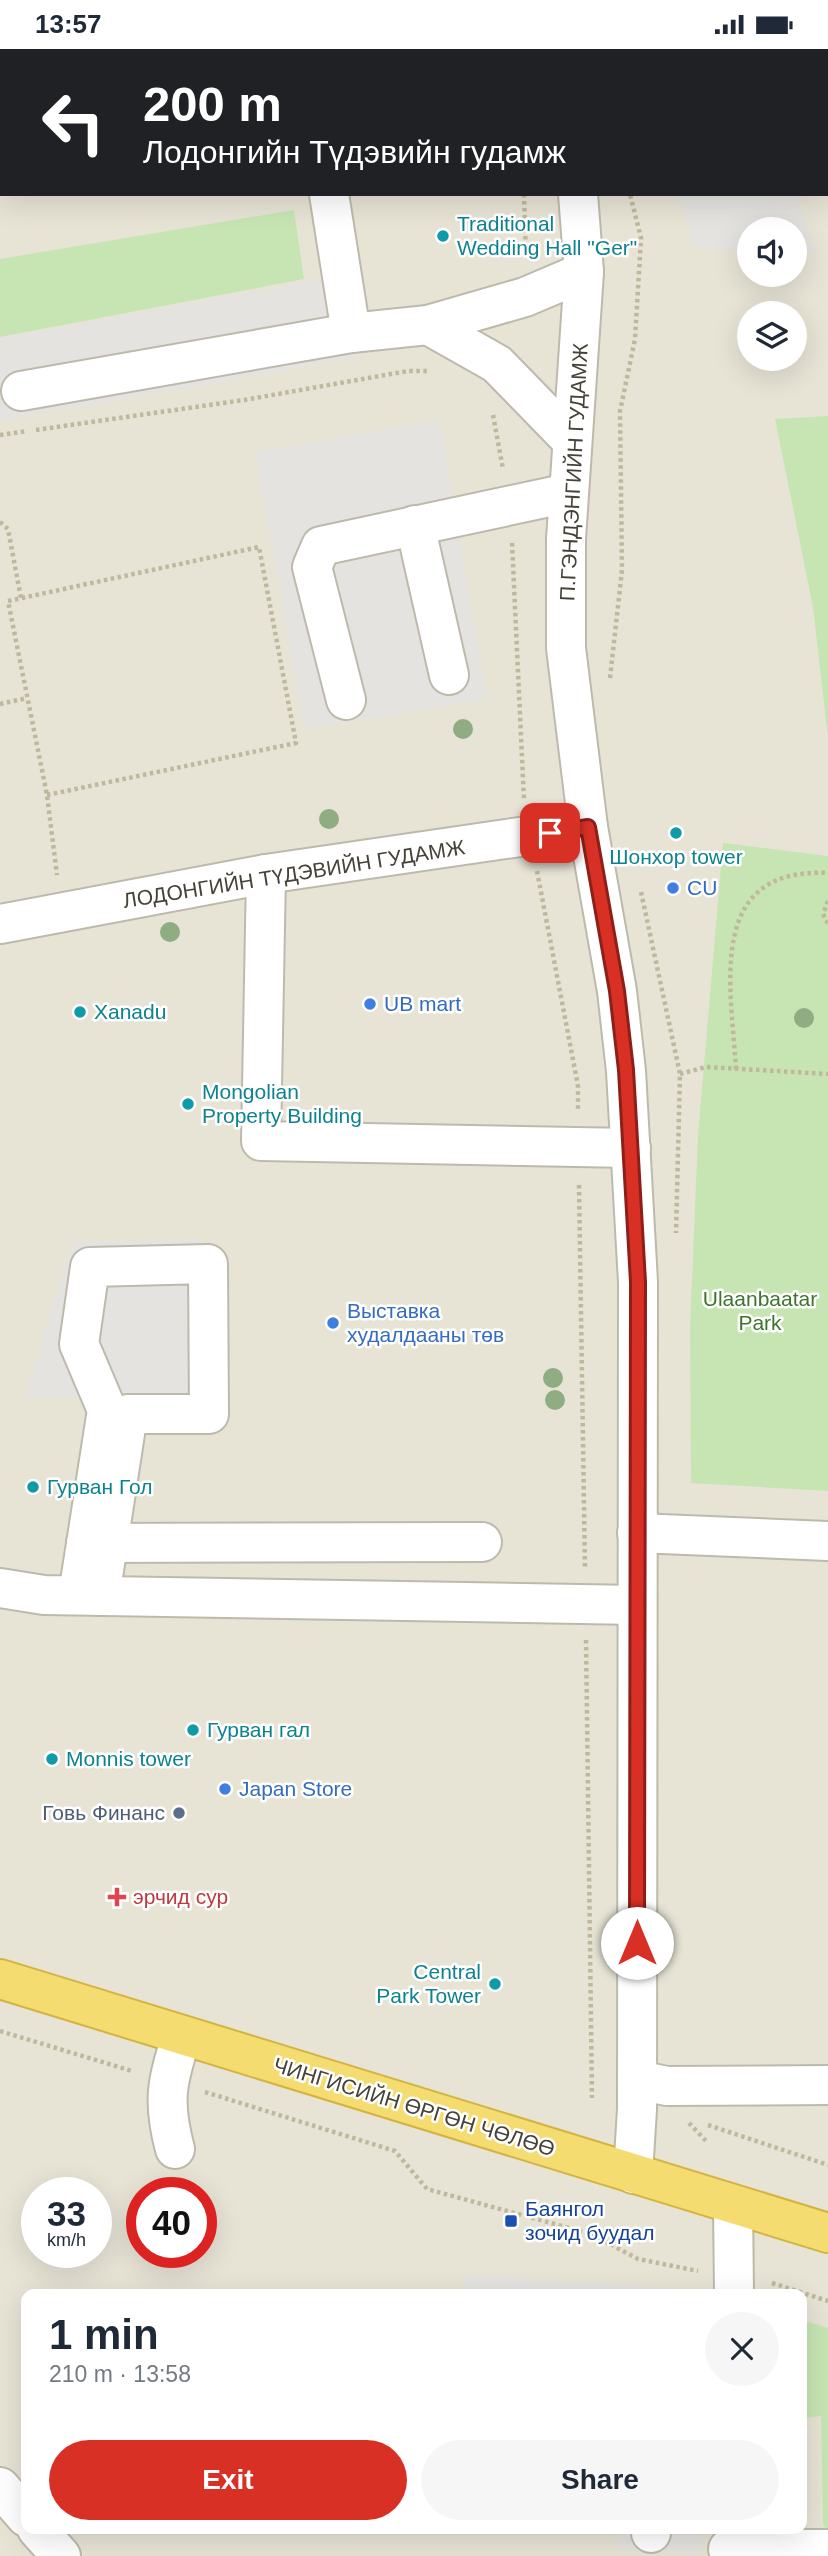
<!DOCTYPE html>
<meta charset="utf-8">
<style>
:root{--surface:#fff;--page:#f6f6f7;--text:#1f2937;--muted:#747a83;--accent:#d93025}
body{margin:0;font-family:Helvetica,sans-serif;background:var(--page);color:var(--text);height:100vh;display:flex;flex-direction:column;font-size:26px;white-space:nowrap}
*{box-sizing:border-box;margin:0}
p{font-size:23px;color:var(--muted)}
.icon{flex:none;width:38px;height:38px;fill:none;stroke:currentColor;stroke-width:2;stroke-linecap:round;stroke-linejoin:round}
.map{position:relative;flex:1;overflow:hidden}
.side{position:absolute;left:21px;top:2240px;width:786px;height:245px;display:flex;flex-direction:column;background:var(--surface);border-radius:14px;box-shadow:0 7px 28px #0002}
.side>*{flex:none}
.banner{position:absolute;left:0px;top:0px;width:830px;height:147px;box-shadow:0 7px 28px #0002;background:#202124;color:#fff;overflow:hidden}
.tools{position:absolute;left:737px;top:168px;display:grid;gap:14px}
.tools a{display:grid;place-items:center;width:70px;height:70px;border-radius:50%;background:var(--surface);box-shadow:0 7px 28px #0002;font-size:35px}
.speed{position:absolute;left:21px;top:2128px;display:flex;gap:14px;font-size:35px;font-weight:700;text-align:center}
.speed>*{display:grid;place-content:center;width:91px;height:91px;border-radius:50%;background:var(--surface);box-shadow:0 7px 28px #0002;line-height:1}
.speed small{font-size:18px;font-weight:400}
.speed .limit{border:10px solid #d22;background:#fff;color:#111}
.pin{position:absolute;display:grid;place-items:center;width:60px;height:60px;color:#fff;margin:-30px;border-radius:14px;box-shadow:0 4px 10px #0006}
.me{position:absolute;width:77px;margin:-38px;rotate:0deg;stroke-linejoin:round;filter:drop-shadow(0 0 5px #0008)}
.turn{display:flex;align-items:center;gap:24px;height:147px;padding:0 28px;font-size:32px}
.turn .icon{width:91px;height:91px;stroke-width:2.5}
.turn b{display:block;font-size:49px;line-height:60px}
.round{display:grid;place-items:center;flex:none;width:74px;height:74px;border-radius:37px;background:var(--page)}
.overview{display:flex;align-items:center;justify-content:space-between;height:119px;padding:0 28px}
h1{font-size:42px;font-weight:700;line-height:52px}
.primary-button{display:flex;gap:14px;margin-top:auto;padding:14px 28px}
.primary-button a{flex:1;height:80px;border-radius:42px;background:var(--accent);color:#fff;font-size:28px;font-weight:700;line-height:80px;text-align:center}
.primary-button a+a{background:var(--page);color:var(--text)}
.status{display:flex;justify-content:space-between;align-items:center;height:49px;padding:0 35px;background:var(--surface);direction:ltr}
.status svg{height:19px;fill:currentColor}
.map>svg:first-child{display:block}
.residential{fill:#e7e4d6;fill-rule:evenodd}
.green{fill:#c7e5b3}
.parking{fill:#e4e3e0}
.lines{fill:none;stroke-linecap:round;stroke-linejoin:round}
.minor-casing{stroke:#bebaab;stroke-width:42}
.highway-casing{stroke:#d4b341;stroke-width:42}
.path{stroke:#bfb89d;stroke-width:4.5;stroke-dasharray:3.5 3.5;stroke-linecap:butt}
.minor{stroke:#fff;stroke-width:38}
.highway{stroke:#f5dc71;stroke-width:38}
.tree{fill:#8fac82}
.route-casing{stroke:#8d1f18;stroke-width:18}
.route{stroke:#d93025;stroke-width:12}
.culture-dot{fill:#0f9aa8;stroke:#fff;stroke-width:2.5}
.shop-dot{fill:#3f7fe0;stroke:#fff;stroke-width:2.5}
.service-dot{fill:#5c6f8a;stroke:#fff;stroke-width:2.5}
.health-dot{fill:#e0444e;stroke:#fff;stroke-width:2.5}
.transit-dot{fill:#1a4fb4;stroke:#fff;stroke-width:2.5}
.labels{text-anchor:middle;stroke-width:5;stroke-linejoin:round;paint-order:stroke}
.culture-label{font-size:21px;fill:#0d838f;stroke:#fff;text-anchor:start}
.street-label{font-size:21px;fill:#464237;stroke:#fff}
.shop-label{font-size:21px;fill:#366cbe;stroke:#fff;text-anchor:start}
.park-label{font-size:21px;fill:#3e742e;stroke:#fff}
.service-label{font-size:21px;fill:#4e5e75;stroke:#fff;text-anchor:end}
.health-label{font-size:21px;fill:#be3a42;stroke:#fff;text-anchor:start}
.transit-label{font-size:21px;fill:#164399;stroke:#fff;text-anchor:start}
</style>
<div class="status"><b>13:57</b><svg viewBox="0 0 49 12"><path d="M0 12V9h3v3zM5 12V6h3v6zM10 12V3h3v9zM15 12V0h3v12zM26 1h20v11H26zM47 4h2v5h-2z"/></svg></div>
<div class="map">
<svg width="828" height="2507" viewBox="0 0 828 2507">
<rect width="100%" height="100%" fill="#f3f1e8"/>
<path class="residential" d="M0,0H828V2507H0ZM2,2H828V145H2ZM749,180H794V226H749ZM749,264H794V310H749ZM37,2144H96V2203H37ZM142,2144H201V2203H142ZM26,2245H802V2480H26Z"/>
<g class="green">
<polygon points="294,161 304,230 0,288 0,210"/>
<polygon points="828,367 828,689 813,558 775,370"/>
<polygon points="723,794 828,807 828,1442 691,1434 690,1279 698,1086"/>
<polygon points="802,2271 828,2279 828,2485 823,2474 821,2367 806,2369 806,2482 762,2483 762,2480 802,2480"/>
</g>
<g class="parking">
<polygon points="680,145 796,145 816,203 795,202 794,180 749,180 749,201 695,200"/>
<polygon points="347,225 364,308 0,372 0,289"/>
<polygon points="439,371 487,649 305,681 256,403"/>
<polygon points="200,1190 210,1349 26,1348 72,1192"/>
<polygon points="466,2226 692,2241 692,2245 464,2245"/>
<polygon points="618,2480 701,2480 702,2505 618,2501"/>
</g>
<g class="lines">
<g class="minor-casing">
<g id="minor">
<polyline points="305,0 305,2"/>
<polyline points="550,1 552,0"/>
<polyline points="329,145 351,284"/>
<polyline points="578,145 584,223 566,490 566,599 588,778 617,942 626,1022 638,1233 637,2060 633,2125"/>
<polyline points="428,276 497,315 572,392"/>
<polyline points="21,342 351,284 428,276 525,248 584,223"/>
<polyline points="415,476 449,626"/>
<polyline points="346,651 312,518 321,497 568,444"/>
<polyline points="266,825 261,1092 631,1099"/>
<polyline points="0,875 266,825 588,778"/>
<polyline points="637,1484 828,1492"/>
<polyline points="86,1494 482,1493"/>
<polyline points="0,1539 44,1546 637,1556"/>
<polyline points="78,1546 107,1361 79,1295 90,1218 208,1215 209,1365 128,1365 100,1547"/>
<polyline points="637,2031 667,2037 828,2036"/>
<path d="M175,2100C162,2052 167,2032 182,1986"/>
<polyline points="733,2156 734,2245"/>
<polyline points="0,2438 26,2468"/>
<polyline points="37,2480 61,2507"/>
<polyline points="651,2480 651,2484"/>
<polyline points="728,2500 828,2500"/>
</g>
</g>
<g class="highway-casing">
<polyline id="highway" points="0,1930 828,2184"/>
</g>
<g class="path">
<polyline points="499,0 499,2"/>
<polyline points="593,0 593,2"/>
<polyline points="524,145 526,207"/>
<polyline points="493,366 503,420"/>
<polyline points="36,381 244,351 408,322 429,322"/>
<polyline points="0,386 27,382"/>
<polyline points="0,473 8,480 21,549"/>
<polyline points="512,494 524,751"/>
<polyline points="610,629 622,521 620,362 635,290 641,189 630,145"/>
<polyline points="0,655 27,649"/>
<polyline points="47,746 296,694 259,498 8,552 47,746 57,826"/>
<polyline points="537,822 578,1037 578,1061"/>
<polyline points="641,843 680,1025 676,1184"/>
<polyline points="828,852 823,865 828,875"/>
<path d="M736,1020C731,937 705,818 828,824"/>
<polyline points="680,1025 706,1018 828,1025"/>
<polyline points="579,1136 585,1520"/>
<polyline points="586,1591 592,2049"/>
<polyline points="0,1982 132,2022"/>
<polyline points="205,2043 395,2102 427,2140 591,2185 638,2210 698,2222"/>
<polyline points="689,2074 708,2094"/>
<polyline points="708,2076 828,2116"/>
<polyline points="772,2234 828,2252"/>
</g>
<use href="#minor" class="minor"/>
<use href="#highway" class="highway"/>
</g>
<g class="tree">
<circle cx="463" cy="680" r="10"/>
<circle cx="329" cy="770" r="10"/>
<circle cx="170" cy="883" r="10"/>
<circle cx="804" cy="969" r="10"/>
<circle cx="553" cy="1329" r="10"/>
<circle cx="555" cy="1351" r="10"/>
</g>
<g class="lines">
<g class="route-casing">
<polyline id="route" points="550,784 588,778 617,942 626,1021 638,1233 637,1894"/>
</g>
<use href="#route" class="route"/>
</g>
<g class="culture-dot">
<circle cx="443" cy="187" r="7"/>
<circle cx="676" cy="784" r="7"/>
<circle cx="80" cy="963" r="7"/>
<circle cx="188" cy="1055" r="7"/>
<circle cx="33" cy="1438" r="7"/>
<circle cx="193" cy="1681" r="7"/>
<circle cx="52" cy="1710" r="7"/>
<circle cx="495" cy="1935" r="7"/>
</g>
<g class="shop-dot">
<circle cx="673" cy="839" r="7"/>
<circle cx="370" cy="955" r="7"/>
<circle cx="333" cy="1274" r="7"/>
<circle cx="225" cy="1740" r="7"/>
</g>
<circle class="service-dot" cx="179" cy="1764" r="7"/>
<path class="health-dot" d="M113.5 1837.5h7v7h7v7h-7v7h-7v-7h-7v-7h7z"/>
<rect class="transit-dot" x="504" y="2165" width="14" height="14" rx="3.5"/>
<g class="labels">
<g class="culture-label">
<text x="457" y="182">Traditional<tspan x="457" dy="24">Wedding Hall "Ger"</tspan></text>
<text x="676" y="815" text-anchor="middle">Шонхор tower</text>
<text x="94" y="970">Xanadu</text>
<text x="202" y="1050">Mongolian<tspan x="202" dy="24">Property Building</tspan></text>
<text x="47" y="1445">Гурван Гол</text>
<text x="207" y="1688">Гурван гал</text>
<text x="66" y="1717">Monnis tower</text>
<text x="481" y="1930" text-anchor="end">Central<tspan x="481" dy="24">Park Tower</tspan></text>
</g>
<g class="street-label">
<text transform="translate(574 423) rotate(-87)" y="7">П.ГЭНДЭНГИЙН ГУДАМЖ</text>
<text transform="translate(294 825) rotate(-9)" y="7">ЛОДОНГИЙН ТҮДЭВИЙН ГУДАМЖ</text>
<text transform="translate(414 2058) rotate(17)" y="7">ЧИНГИСИЙН ӨРГӨН ЧӨЛӨӨ</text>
</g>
<g class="shop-label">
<text x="687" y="846">CU</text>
<text x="384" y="962">UB mart</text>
<text x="347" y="1269">Выставка<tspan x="347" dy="24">худалдааны төв</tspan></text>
<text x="239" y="1747">Japan Store</text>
</g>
<g class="park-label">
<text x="760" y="1257">Ulaanbaatar<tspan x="760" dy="24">Park</tspan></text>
</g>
<g class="service-label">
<text x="165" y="1771">Говь Финанс</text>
</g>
<g class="health-label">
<text x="133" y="1855">эрчид сур</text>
</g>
<g class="transit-label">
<text x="525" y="2167">Баянгол<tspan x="525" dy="24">зочид буудал</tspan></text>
</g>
</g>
</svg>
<div class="tools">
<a><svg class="icon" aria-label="sound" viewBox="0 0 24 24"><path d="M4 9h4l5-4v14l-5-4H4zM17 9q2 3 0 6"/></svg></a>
<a><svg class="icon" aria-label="layers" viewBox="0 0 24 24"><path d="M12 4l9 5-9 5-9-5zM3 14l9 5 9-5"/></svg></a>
</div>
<div class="speed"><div>33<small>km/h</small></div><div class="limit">40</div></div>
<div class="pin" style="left:550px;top:784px;background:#d93025"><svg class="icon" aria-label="arrive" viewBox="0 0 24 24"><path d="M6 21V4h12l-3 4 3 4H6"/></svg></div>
<svg class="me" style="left:637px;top:1894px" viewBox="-20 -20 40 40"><circle r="19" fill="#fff"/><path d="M0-13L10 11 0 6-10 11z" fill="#d93025"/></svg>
<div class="banner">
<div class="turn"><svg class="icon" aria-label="left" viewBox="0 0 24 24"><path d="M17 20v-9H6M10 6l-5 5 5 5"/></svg><div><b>200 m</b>Лодонгийн Түдэвийн гудамж</div></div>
</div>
<section class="side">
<div class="overview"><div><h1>1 min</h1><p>210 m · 13:58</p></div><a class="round"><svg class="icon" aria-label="close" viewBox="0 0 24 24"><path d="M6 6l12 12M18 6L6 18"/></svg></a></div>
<div class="primary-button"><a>Exit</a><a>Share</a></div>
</section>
</div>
